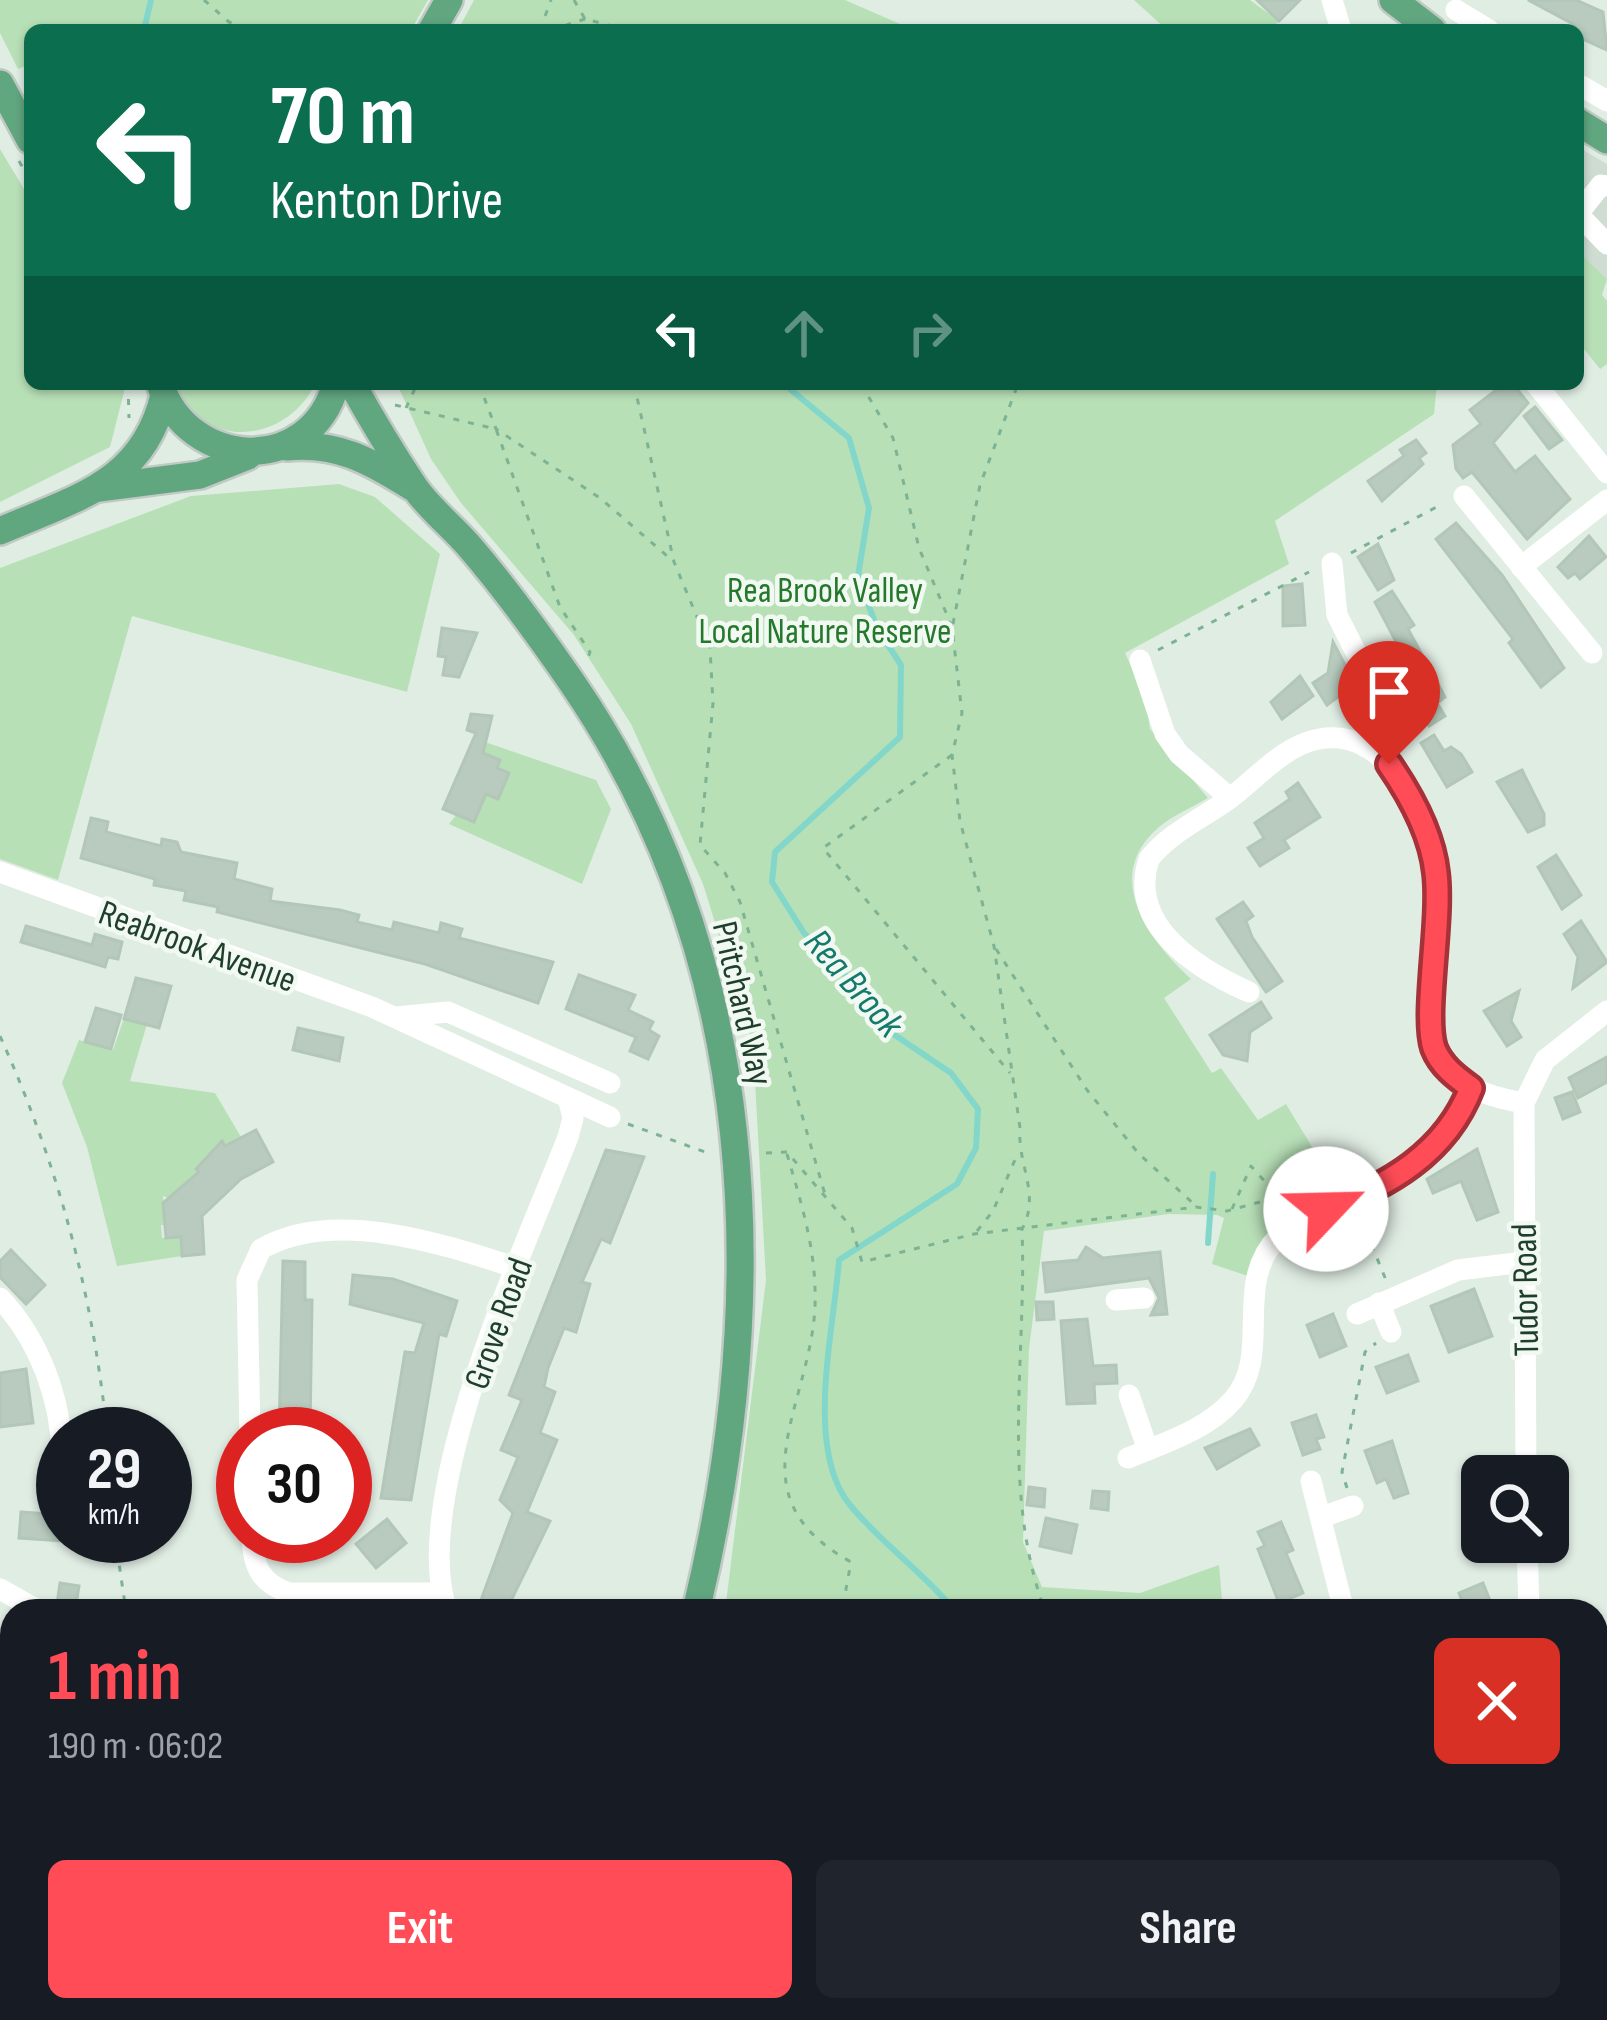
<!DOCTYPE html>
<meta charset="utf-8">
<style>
:root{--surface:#171b24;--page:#20242c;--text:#f1f3f6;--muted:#9ea1a6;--accent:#ff4c56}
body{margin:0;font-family:"Sofia Sans Condensed",sans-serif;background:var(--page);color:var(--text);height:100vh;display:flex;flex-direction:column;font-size:45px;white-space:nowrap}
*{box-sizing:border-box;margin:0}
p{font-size:39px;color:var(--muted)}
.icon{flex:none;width:66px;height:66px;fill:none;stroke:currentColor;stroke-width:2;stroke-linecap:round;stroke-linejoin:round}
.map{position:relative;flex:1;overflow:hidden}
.side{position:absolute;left:0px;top:1599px;width:1608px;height:423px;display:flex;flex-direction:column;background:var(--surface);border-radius:36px 36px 0 0;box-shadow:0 3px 9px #0004}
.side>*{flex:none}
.guide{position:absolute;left:24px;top:24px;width:1560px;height:366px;border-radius:18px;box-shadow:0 3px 9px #0004;background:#0b6e4f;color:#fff;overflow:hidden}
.tools{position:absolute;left:1461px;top:1455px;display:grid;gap:24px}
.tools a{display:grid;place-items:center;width:108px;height:108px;border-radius:18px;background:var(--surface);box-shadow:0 3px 9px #0004;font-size:60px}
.speed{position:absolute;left:36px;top:1407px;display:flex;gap:24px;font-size:60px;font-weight:700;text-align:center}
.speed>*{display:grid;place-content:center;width:156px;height:156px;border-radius:50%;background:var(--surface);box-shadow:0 3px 9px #0004;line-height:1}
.speed small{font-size:30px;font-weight:400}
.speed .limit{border:18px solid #d22;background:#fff;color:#111}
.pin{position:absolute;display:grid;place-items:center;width:102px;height:102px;color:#fff;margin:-123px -51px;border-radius:50% 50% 50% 0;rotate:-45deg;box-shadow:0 0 12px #0007}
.pin .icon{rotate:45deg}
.me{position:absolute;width:132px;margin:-66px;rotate:66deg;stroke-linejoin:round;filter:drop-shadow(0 0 9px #0008)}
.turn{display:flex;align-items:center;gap:42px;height:252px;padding:0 48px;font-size:54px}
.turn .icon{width:156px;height:156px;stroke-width:2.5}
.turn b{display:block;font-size:84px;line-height:102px}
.lanes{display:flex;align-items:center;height:114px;padding:0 48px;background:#0003;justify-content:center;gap:60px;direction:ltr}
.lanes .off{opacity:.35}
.round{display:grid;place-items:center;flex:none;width:126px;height:126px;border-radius:18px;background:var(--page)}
.summary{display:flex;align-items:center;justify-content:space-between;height:204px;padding:0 48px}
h1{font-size:72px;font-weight:700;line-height:90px;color:var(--accent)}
.action{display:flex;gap:24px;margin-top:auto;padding:24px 48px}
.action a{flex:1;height:138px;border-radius:18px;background:var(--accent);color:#fff;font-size:48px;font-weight:700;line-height:138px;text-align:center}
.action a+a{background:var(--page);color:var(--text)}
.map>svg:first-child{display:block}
.built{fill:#cedcd2}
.green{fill:#b8e0b7}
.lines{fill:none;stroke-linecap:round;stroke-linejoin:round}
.stream{stroke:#83d7ca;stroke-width:6}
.building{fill:#b8cbbe;stroke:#b2c7b8;stroke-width:3}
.major-casing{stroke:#c0c9c4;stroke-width:32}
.path{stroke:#7db392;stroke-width:3;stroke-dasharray:6 9;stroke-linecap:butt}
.minor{stroke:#fff;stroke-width:21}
.major{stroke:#60a67f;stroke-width:27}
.route-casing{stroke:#a63138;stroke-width:30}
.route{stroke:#ff4c56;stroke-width:21}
.labels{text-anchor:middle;stroke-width:9;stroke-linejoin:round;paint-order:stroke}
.park-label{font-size:36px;fill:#25792c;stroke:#f1f9f2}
.street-label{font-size:36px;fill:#1f3f2c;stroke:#f1f9f2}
.water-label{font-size:39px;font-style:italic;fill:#147a6c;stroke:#f1f9f2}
</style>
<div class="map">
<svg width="1607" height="2020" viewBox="0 0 1607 2020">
<rect width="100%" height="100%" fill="#e0ede3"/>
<polygon class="built" points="1578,147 1607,164 1607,279 1578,251"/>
<g class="green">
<polygon points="0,0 428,0 411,30 30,30 30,64 18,69 0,33"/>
<polygon points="474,0 845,0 914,30 458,30"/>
<polygon points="1134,0 1250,0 1279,21 1270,30 1167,30"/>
<polygon points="0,149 30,199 30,384 123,384 124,392 110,447 0,502"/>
<polygon points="1578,251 1607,279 1602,295 1607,301 1607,364 1600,369 1584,349 1578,353"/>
<path d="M177,384H315C287,443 201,453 177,384Z"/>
<path d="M397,384H1437L1434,414L1275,521L1289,564L1125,653L1145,696L1150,729L1208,798C1193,807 1173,815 1159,827C1101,877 1149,940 1191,979L1164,998L1212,1073L1221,1068L1258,1120L1286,1104L1340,1193L1248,1276L1212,1264L1224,1218L1217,1215L1169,1214L1044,1231L1029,1349L1023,1542L1042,1587L1140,1593L1219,1565L1223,1611H725L766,1280L753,1045L703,884L631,724L574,635L461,503L431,459Z"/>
<polygon points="339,484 375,497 440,554 407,692 132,616 58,880 0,859 0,568 191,496"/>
<polygon points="479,740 596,780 611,809 582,884 449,824 500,761 475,750"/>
<polygon points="128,1007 150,1014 130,1081 215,1093 241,1137 225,1146 222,1142 196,1168 202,1175 184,1203 163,1196 164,1215 187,1223 161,1225 162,1238 181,1237 182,1256 117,1266 87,1147 62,1083 79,1040 113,1050"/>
<polygon points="475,2010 552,2010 575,2020 499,2020"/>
<polygon points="650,2010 1244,2010 1244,2020 648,2020"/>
</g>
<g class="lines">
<g class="stream">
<polyline points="144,30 151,0"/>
<path d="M784,384L849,438L869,508L858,576L877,628L901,665L900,737L775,852L772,882L804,933L850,980L883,1027L951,1073L978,1109L976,1148L957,1184L839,1260C834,1330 804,1449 850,1505C882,1544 923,1572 955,1611"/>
<polyline points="1208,1243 1213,1174"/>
<polyline points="948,2010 952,2020"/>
<polyline points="1118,2010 1125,2020"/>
</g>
</g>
<g class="building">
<polygon points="1257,0 1300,0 1279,21"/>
<polygon points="1528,0 1576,0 1603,12 1607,50 1578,37 1575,25"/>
<polygon points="1504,384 1513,384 1528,403 1493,443 1515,472 1535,456 1570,499 1527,539 1472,472 1463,478 1456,469 1453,445 1481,424 1470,410"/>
<polygon points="1535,407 1562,440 1549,449 1524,416"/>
<polygon points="1416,440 1426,453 1419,458 1423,464 1382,501 1368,481 1404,456 1400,450"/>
<polygon points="1456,523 1502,575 1564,668 1541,687 1509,643 1513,639 1436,539"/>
<polygon points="1589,536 1606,557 1580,579 1575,573 1568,578 1558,567"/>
<polygon points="1378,544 1394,580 1378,590 1358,557"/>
<polygon points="1302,584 1305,625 1283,626 1283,586"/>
<polygon points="1392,591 1414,625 1408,629 1445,697 1437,703 1445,716 1429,726 1409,694 1420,687 1375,602"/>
<polygon points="442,628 477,633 459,677 443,675 446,657 438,656"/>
<polygon points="1333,642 1355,684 1327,705 1313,683 1328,673"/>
<polygon points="1300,676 1313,696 1282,719 1271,702"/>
<polygon points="471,714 492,716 483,753 500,760 497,768 509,773 498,799 486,794 474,822 443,809 476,733 467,730"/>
<polygon points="1434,735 1444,751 1451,747 1461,754 1472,772 1447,787 1421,743"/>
<polygon points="1522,770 1544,814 1544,825 1528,832 1497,782"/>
<polygon points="1298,783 1320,817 1284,840 1289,848 1260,866 1248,848 1264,838 1255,823 1290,799 1286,792"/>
<polygon points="91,818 108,822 106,832 161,846 162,839 177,842 181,852 237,863 234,879 272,889 270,901 340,910 359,915 357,922 392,930 394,922 439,933 441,923 462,929 459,938 553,962 538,1003 425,964 217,912 218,907 184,900 186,891 154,885 155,879 81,858"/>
<polygon points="1556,855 1581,895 1562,909 1538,867"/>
<polygon points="1243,902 1253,916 1246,921 1252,937 1282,981 1266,992 1217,919"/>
<polygon points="1581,921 1607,962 1573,988 1578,957 1564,934"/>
<polygon points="26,926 92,945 95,934 122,942 118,959 108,957 105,967 21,942"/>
<polygon points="579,975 635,995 628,1010 653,1022 649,1030 659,1036 648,1059 630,1051 636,1037 566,1009"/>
<polygon points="136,978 171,986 159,1028 124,1019"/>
<polygon points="1519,991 1511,1021 1521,1037 1507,1046 1484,1011"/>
<polygon points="1261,1002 1271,1018 1250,1032 1247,1061 1223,1055 1210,1035"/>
<polygon points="96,1008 121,1015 111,1049 85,1042"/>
<polygon points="298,1028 343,1038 339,1061 293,1050"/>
<polygon points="1607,1057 1607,1082 1578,1098 1569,1078"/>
<polygon points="1572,1092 1580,1112 1563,1119 1555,1098"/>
<polygon points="256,1130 273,1162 241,1179 202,1216 204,1254 182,1256 181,1237 166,1238 163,1203 199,1172 196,1169 222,1141 225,1146"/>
<polygon points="1477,1149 1498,1212 1477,1220 1461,1181 1433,1193 1427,1179"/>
<polygon points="606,1150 644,1157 610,1243 601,1239 582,1282 590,1284 576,1332 564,1328 548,1368 544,1387 555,1392 540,1433 557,1440 527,1512 550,1521 506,1611 477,1611 513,1513 500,1500 518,1457 501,1450 522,1400 509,1395"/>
<polygon points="1086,1247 1103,1258 1160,1252 1167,1314 1151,1315 1159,1298 1149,1278 1046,1292 1043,1263 1078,1260"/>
<polygon points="11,1250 45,1285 26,1304 0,1277 0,1261"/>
<polygon points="283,1261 305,1262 305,1300 312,1300 310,1434 279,1434"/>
<polygon points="353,1275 393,1279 457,1301 446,1336 439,1334 411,1500 381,1498 405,1352 415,1353 424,1323 350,1304"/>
<polygon points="1474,1289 1492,1336 1449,1352 1431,1306"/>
<polygon points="1036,1302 1053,1302 1054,1319 1037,1320"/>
<polygon points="1333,1314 1346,1346 1320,1357 1307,1325"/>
<polygon points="1087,1319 1093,1366 1116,1365 1117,1383 1094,1384 1095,1403 1067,1404 1061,1321"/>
<polygon points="1408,1355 1418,1381 1387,1393 1376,1367"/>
<polygon points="26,1369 33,1423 0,1427 0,1373"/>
<polygon points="1316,1415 1324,1437 1316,1439 1320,1449 1303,1455 1292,1423"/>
<polygon points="1250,1429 1259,1445 1217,1469 1205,1448"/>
<polygon points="1392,1441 1408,1493 1394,1498 1386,1479 1377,1483 1365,1451"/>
<polygon points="1029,1487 1045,1489 1044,1507 1027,1505"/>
<polygon points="1093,1491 1109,1492 1108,1510 1091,1508"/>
<polygon points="21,1512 63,1515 63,1541 19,1538"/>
<polygon points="1046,1518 1077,1525 1071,1553 1040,1546"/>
<polygon points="387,1519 406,1543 376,1568 356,1544"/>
<polygon points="1281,1522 1293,1550 1286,1553 1303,1593 1279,1603 1258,1549 1265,1546 1258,1532"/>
<polygon points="279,1536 310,1536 309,1557 278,1556"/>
<polygon points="60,1583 79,1586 75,1611 56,1611"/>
<polygon points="1483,1583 1494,1611 1466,1611 1459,1593"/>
</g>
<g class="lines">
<g class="major-casing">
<g id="major">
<polyline points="1393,0 1432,30"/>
<polyline points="432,30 449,0"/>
<polyline points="0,84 30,140"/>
<polyline points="1578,122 1607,140"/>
<path d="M160,384C189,470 310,477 336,384"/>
<path d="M352,384C371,418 392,453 413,485C428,508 451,525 469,546C506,589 540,636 573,684C761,960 772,1295 696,1611"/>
<path d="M287,447C338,442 369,461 412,487"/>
<polyline points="99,488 200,475 248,456"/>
<path d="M0,531C75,498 143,484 164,395"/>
<polyline points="626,2020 628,2010"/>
</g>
</g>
<g class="path">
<polyline points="204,0 229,22 253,30"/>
<polyline points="574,0 585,19 627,30"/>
<polyline points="540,30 551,0"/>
<polyline points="551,30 585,19 598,30"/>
<polyline points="19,161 30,180"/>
<polyline points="128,384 129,418"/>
<polyline points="479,384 496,429 600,498 673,561"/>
<polyline points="634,384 674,562 710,648 713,703 700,845 725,873 740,902 826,1198"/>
<path d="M861,384L893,438L919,548L952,627L962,713L952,755L960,821L994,946L1020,1128C1017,1164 1041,1195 1022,1229C1027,1356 1000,1489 1045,1611"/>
<polyline points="395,405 496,429 560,607 590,652 587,661"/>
<polyline points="406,408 417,384"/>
<polyline points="1351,553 1442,504"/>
<polyline points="953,624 980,485 1018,384"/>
<polyline points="1158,650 1309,572"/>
<polyline points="952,755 823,848 1010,1073"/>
<polyline points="996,949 1087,1090 1139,1154 1195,1205"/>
<path d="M0,1036C58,1165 93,1293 107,1434"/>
<polyline points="628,1124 705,1152"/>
<polyline points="766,1153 787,1152 852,1228 862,1262 974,1234 1196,1207 1227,1211 1278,1197"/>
<path d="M787,1154C802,1206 817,1252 815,1307C810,1408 731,1496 851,1562L842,1611"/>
<polyline points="1232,1209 1251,1166 1286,1205"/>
<polyline points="1360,1217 1386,1280"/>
<polyline points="977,1231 993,1211 1017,1155"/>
<polyline points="1347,1488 1342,1472 1365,1352 1376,1343"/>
<polyline points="115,1536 126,1611"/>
<polyline points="1596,1660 1607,1654"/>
<polyline points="0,1674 12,1674"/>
<polyline points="0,1703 12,1708"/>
<polyline points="510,2010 535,2020"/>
<polyline points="860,2010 866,2020"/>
<polyline points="1145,2010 1150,2020"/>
<polyline points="1250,2010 1259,2020"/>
<polyline points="1217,2020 1219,2010"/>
</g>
<g class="minor">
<polyline points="1332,0 1341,30"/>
<polyline points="1456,10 1489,30"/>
<polyline points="1578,84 1607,101"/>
<polyline points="1607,186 1601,185 1578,214 1607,244"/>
<polyline points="1536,384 1607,473"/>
<polyline points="1464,496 1592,653"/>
<polyline points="1332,563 1337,615 1378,696 1365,747"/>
<polyline points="1521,567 1607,500"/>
<polyline points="1140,660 1165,734 1179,754 1230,798"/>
<polyline points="0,872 372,1007 610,1117"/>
<path d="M1249,992C1197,969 1127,925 1149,859C1169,833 1203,818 1229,799C1256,779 1284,745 1319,739C1388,726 1425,814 1436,868C1446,920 1421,1012 1435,1049C1448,1086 1490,1097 1524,1103"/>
<polyline points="396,1017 448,1012 610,1083"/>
<path d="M0,1298C39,1340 61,1398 62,1455"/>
<polyline points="1116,1300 1144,1298"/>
<polyline points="1379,1303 1391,1332"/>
<polyline points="1357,1314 1458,1270 1524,1262"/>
<polyline points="1129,1395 1148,1450"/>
<path d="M250,1434L247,1280L261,1249C334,1207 443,1244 517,1268"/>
<path d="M1128,1458C1163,1443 1207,1430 1233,1400C1274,1353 1231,1284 1279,1236C1300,1215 1326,1210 1353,1199C1405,1176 1449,1143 1471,1088"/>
<polyline points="1526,1476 1524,1103 1545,1060 1607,1011"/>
<polyline points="1311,1481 1344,1611"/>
<polyline points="1322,1517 1353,1506"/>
<path d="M252,1536C253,1566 260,1583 289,1593H441"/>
<polyline points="1527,1542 1529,1611"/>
<polyline points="0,1589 39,1611"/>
<path d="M447,1611C408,1498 525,1248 568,1137L573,1118L569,1102"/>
<polyline points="0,1756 12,1764"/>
<polyline points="1596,1833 1607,1859"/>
<polyline points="0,1908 12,1915"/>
<polyline points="1596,1961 1607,1957"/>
<polyline points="0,2003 12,1981"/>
<polyline points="139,2010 150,2020"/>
<polyline points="312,2010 324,2020"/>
<polyline points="1467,2010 1468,2020"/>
<polyline points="251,2020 260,2010"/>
<polyline points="1316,2020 1316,2010"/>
<polyline points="1378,2020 1433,2010"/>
</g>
<use href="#major" class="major"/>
</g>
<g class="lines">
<g class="route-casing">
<path id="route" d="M1326,1209C1388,1186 1446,1153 1471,1088C1456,1077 1441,1066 1434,1048C1423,1015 1442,921 1436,873C1432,834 1411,796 1389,764"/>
</g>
<use href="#route" class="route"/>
</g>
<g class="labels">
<g class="park-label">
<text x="825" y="602">Rea Brook Valley<tspan x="825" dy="41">Local Nature Reserve</tspan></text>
</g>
<g class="street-label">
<text transform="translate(198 945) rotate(20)" y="13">Reabrook Avenue</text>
<text transform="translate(744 1003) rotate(77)" y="13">Pritchard Way</text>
<text transform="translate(1524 1290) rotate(-91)" y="13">Tudor Road</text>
<text transform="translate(497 1323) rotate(-70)" y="13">Grove Road</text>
</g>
<g class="water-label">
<text transform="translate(855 982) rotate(49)" y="14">Rea Brook</text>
</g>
</g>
</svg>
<div class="tools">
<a><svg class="icon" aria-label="search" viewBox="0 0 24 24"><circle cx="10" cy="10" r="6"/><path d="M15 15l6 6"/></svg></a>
</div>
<div class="speed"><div>29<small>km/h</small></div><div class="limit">30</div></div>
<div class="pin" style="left:1389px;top:764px;background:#d93025"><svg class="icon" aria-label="arrive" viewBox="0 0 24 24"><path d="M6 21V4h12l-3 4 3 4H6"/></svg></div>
<svg class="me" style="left:1326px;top:1209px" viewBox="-20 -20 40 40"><circle r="19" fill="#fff"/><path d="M0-13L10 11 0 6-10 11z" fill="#ff4c56"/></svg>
<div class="guide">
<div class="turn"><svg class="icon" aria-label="left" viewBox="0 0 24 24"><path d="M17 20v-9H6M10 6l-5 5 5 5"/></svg><div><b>70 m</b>Kenton Drive</div></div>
<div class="lanes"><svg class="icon" aria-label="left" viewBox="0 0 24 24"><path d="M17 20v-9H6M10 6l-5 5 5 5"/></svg><svg class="icon off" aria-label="ahead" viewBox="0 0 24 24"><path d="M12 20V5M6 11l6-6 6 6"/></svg><svg class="icon off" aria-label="right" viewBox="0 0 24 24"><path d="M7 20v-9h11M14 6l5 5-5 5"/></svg></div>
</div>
<section class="side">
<div class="summary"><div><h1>1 min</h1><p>190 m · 06:02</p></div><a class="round" style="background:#d93025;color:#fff"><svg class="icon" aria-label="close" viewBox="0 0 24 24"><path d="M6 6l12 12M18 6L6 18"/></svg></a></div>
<div class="action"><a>Exit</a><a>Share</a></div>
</section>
</div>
